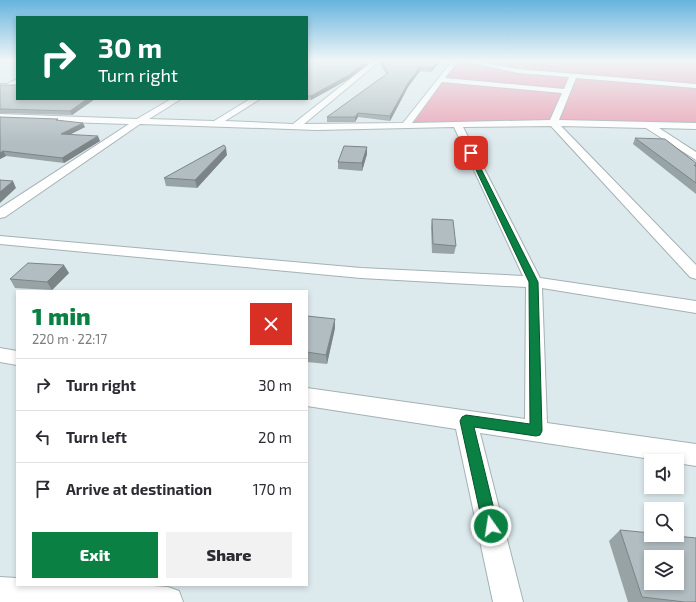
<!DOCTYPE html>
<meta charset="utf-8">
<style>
:root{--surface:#fff;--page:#f2f2f3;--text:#2b2b33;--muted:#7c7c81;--line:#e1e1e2;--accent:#0b8043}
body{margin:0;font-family:"Exo 2",sans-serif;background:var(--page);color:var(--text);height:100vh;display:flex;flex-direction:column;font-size:15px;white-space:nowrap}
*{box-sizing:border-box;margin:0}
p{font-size:13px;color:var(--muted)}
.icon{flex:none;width:22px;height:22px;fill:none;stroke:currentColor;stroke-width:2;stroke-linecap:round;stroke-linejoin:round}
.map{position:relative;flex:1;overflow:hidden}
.sheet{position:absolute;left:16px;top:290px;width:292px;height:296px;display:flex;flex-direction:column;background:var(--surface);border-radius:0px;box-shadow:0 2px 6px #0003}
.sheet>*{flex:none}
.top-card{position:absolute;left:16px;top:16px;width:292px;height:84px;border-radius:0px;box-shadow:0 2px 6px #0003;background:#0b6e4f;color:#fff;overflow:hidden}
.tools{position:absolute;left:644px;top:454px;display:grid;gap:8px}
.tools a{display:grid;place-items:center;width:40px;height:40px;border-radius:0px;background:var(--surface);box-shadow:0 2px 6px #0003;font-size:20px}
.pin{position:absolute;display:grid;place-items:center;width:34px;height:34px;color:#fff;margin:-17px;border-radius:8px;box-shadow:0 2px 6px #0006}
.me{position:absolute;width:44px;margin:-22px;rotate:347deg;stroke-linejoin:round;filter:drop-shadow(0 0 3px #0008)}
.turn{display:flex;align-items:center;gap:14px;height:84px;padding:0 16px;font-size:18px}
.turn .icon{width:52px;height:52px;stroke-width:2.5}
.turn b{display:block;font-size:28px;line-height:34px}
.round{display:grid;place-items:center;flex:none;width:42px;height:42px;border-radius:0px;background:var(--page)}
.head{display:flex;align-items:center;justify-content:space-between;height:68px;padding:0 16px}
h1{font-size:24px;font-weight:800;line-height:30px;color:var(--accent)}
.primary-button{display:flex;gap:8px;margin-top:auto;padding:8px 16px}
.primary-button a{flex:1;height:46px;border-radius:0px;background:var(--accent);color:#fff;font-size:16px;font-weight:800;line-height:46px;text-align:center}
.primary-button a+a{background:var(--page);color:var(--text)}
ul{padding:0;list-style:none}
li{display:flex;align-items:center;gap:12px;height:52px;padding:0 16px;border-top:1px solid var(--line)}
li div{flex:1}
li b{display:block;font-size:15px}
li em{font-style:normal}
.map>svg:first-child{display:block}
.green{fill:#e9a1b5}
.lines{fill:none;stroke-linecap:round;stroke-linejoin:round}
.street-casing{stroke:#a4b1b4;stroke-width:2}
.street{fill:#fff;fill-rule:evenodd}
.wall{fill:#98a3a6}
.shaded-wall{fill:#7c8487}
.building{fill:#b1bdc1;stroke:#7c8487;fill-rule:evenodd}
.route{fill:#0b8043;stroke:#07532c}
</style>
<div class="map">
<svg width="696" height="602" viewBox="0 0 696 602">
<rect width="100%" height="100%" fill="#ddeaed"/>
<polygon class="green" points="458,60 696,60 696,123 411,126"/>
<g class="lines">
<g class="street-casing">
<g id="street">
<path d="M374,60H381L304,124L403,123L453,60H459L445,78L564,89L569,77L518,73L459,60H473L518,69L696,84V88L576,78L559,120L696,123V129L659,128L696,152V160L646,128L561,126L696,265V279L690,277L551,126L463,127L540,278L696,301V313L542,288L547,423L696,444V466L677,463V461H664L480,433L523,602H493L456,429L307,406V388L525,419L526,287L361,278L0,244V236L361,268L523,276L454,127L317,130L140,124L5,217L0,218V208L129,124L0,120V114L137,119L171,99H181L149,119L214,121L250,99H260L225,121L293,124ZM442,82L562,93L550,120L412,123Z"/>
<polygon points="17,79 17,84 11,88 0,88 0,84 7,84"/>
<polygon points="0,348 17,351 17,365 0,362"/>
<polygon points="0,577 17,578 17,585 138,585 168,587 179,591 183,602 0,602"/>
</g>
</g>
<use href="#street" class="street"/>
</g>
<g class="wall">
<polygon points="380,60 442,60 431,72 420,71 408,87 390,121 358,117 355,122 327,122 327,117 386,74 380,64"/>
<polygon points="307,62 367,65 349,79 311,100 302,99 307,99"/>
<polygon points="0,85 17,99 95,99 72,115 0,113"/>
<polygon points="0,117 59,121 85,127 71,134 100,141 64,163 6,156 0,159"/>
<polygon points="635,138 696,163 696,194 633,144"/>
<polygon points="367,154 362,171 338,169 338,162"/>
<polygon points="227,155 197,188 166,186 164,178"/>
<polygon points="432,219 456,246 454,254 432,253 431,227"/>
<polygon points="69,273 52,290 15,288 10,279"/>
<polygon points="307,316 335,328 327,364 307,362"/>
<polygon points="620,530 696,602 628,602 609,541"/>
</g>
<g class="shaded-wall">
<polygon points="439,60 442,60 431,72 432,68"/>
<polygon points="367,61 367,65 349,79 311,100 311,96"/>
<polygon points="420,67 420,71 408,87 390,121 390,116 408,83"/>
<polygon points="87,99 95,99 72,115 70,111"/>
<polygon points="358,113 358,117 355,122 355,117"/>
<polygon points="83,123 85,127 63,138 61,134"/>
<polygon points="98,136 100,141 64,163 62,158"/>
<polygon points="367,147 367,154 362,171 362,163"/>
<polygon points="226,148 227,155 197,188 195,180"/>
<polygon points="3,151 6,156 0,159 0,153"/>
<polygon points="13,181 16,188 0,203 0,192"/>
<polygon points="64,265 69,273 52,290 47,282"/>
<polygon points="335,319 335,328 327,364 326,355"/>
</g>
<g class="building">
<polygon points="380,60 439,60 432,68 420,67 408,83 390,116 358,113 355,117 327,117 388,73"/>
<polygon points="367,61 349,75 311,96 307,96 307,62"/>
<polygon points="0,85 17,85 17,99 87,99 70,111 0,109"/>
<polygon points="0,117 58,119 56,120 83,123 61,134 98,136 62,158 3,151 0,153"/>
<polygon points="635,138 665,139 696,163 696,165 694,165 696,167 696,183"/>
<polygon points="224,145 226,148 195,180 164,178"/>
<polygon points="344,146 367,147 362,163 338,162"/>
<polygon points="0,180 13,181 0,192"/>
<polygon points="432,219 453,220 456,246 433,244"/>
<polygon points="28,263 64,265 47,282 10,279"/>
<polygon points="307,316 335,319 326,355 307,352"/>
<path d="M620,530L651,533V535H666L696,538V602H685L642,597ZM651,557H677V583H651Z"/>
</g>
<linearGradient id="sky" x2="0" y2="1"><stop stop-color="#66b4de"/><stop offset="0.42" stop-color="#f0f6f7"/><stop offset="1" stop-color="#f0f6f7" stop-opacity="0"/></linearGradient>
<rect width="696" height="144" fill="url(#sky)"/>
<polygon class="route" points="471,152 473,153 538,282 542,431 540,435 536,436 474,427 498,526 496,532 491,534 485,532 483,526 460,421 462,417 466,415 530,424 529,282 468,153"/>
</svg>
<div class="tools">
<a><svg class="icon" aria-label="sound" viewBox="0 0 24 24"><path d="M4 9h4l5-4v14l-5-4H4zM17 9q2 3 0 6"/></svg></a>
<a><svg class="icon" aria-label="search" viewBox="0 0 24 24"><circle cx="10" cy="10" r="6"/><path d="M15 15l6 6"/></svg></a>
<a><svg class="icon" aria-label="layers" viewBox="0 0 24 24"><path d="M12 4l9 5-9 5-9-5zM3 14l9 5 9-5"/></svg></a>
</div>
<div class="pin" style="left:471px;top:153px;background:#d93025"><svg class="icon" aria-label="arrive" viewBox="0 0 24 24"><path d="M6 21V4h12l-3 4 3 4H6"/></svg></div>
<svg class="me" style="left:491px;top:526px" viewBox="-20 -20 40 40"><circle r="17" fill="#0b8043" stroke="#fff" stroke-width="3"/><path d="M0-11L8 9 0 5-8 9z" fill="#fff"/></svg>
<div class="top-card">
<div class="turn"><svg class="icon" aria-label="right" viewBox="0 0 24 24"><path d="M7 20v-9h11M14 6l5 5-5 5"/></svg><div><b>30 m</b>Turn right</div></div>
</div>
<section class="sheet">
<div class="head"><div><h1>1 min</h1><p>220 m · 22:17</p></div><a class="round" style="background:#d93025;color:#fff"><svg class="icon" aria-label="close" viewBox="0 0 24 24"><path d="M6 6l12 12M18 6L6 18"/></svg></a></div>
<ul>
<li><svg class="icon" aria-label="right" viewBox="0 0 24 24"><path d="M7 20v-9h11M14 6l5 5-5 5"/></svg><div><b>Turn right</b></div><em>30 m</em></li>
<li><svg class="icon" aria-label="left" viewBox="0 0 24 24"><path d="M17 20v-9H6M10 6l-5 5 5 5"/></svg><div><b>Turn left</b></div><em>20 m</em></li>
<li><svg class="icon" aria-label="arrive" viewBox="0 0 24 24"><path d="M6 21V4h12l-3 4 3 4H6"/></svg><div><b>Arrive at destination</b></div><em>170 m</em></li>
</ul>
<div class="primary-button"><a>Exit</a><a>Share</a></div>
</section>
</div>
